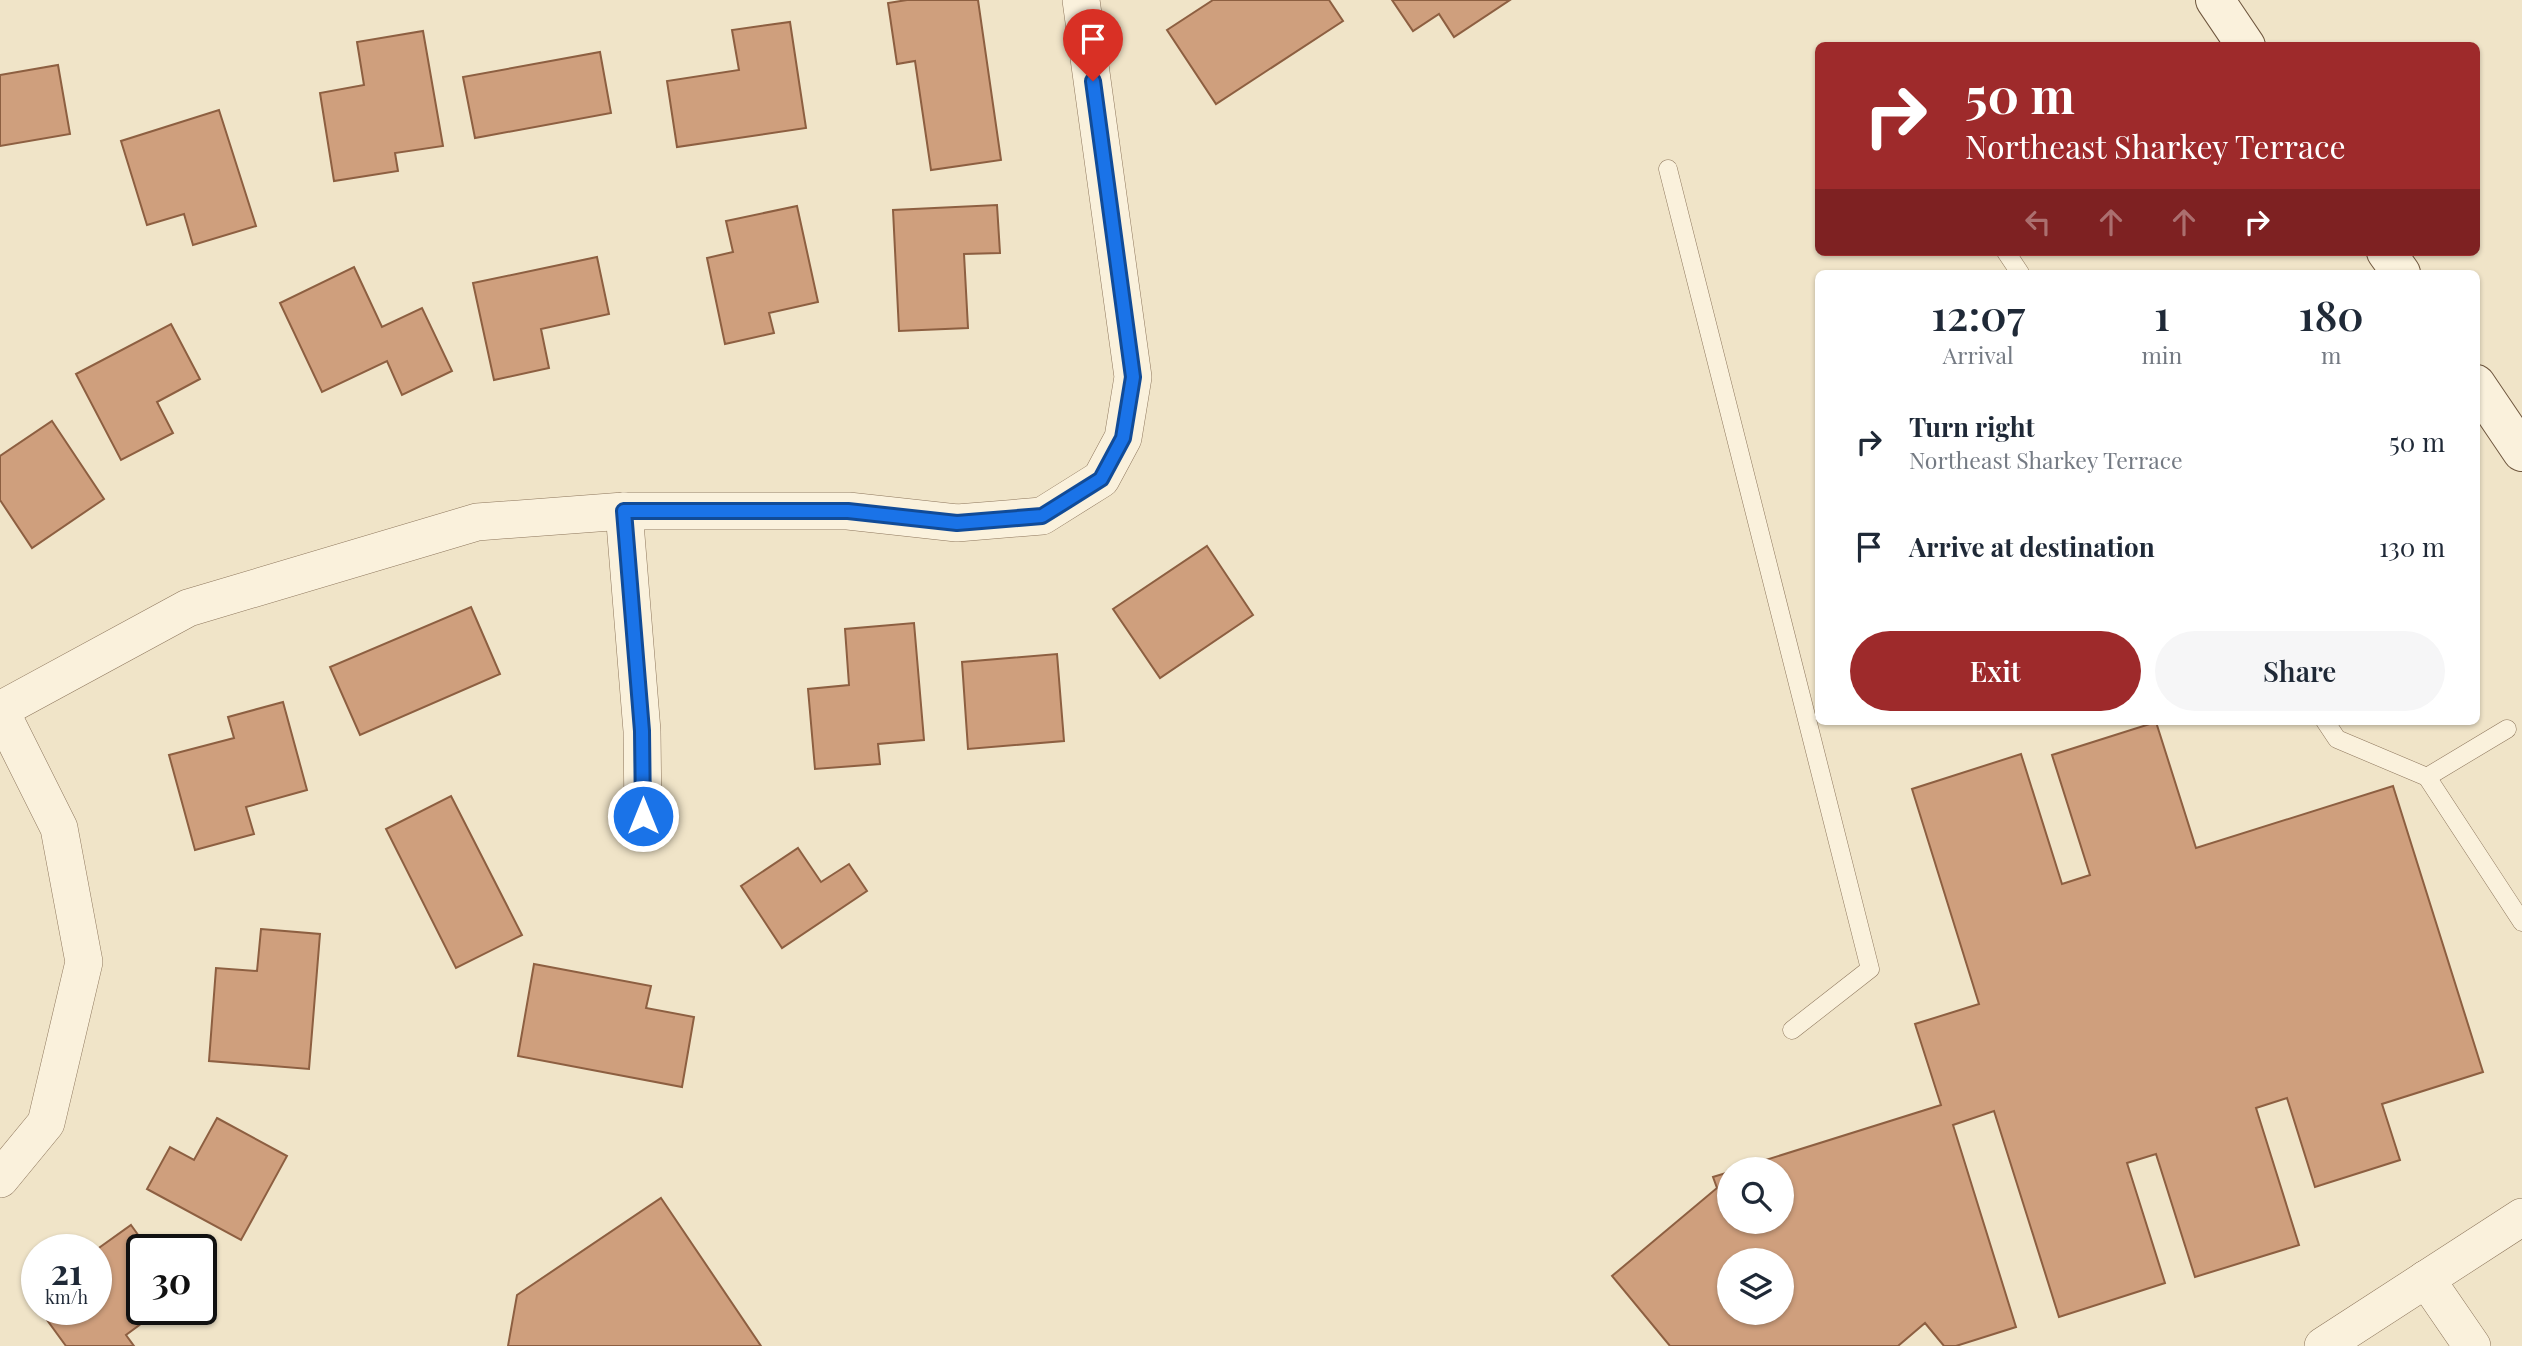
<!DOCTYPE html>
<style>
:root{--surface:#fff;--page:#f6f6f7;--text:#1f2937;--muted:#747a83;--accent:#9e2a2b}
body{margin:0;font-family:"Playfair Display",serif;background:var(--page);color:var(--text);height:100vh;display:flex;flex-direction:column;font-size:26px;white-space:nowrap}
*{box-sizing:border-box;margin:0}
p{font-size:23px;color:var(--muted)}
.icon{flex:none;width:38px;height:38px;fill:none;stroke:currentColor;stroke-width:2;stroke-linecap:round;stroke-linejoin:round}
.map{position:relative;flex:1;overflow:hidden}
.details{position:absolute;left:1815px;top:270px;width:665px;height:455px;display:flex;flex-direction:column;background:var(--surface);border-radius:10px;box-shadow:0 2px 5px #0004}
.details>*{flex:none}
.top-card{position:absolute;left:1815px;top:42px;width:665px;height:214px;border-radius:10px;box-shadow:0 2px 5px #0004;background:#9e2a2b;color:#fff;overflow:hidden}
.buttons{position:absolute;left:1717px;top:1157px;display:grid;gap:14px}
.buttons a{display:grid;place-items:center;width:77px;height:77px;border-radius:50%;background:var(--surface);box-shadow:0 2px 5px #0004;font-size:35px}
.speed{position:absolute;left:21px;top:1234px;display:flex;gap:14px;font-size:35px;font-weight:700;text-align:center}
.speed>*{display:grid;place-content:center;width:91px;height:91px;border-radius:50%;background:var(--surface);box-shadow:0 2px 5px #0004;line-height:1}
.speed small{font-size:18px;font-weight:400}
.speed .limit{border:4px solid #111;border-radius:10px;background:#fff;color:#111}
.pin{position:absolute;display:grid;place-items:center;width:60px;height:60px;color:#fff;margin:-72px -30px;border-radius:50% 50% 50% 0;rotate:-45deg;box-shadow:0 0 7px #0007}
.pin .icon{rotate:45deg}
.me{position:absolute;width:77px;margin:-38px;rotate:0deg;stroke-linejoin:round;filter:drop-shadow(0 0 5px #0008)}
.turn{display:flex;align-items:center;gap:24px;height:147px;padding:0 35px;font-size:32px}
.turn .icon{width:91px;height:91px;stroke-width:2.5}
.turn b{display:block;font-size:49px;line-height:60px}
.lanes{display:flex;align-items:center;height:66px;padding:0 35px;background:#0003;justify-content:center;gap:35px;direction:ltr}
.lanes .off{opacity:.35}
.eta{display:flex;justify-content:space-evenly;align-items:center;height:119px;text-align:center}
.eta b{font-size:42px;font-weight:600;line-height:49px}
.action{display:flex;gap:14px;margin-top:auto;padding:14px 35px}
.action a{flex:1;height:80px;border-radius:42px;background:var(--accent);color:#fff;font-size:28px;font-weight:600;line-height:80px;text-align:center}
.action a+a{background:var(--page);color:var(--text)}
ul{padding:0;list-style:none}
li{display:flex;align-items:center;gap:21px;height:105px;padding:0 35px}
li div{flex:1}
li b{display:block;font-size:26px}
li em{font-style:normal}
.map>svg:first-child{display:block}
.building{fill:#cf9f7d;stroke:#8d5f41;stroke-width:2;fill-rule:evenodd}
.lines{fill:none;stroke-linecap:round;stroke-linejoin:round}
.service-casing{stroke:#8d765c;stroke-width:19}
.minor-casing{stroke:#8d765c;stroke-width:38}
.secondary-casing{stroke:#6f573f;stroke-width:40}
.service{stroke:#faf1dc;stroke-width:18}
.minor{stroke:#faf1dc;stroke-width:37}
.secondary{stroke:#faf1dc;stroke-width:38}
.route-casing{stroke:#114b97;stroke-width:18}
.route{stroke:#1a73e8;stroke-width:12}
</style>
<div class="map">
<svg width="2522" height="1346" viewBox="0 0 2522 1346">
<rect width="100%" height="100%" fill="#f0e4c8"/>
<g class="building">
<polygon points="907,0 978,0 1001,160 931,170 915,61 897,64 888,3"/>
<polygon points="1213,0 1329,0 1343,21 1216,104 1167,30"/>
<polygon points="1392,0 1510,0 1454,37 1439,14 1413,31"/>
<polygon points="790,22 806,128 677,147 667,81 739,70 732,30"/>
<polygon points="423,31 443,146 395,153 398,171 334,181 320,93 364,85 357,42"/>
<polygon points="600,52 611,113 475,138 463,77"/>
<polygon points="58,65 70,134 0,146 0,75"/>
<polygon points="219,110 256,226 193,245 184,214 147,225 121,141"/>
<polygon points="997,205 1000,253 964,254 968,328 899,331 893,210"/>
<polygon points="797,206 818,302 769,313 774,333 725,344 707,258 733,252 726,221"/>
<polygon points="597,257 609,314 541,329 549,368 494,380 473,283"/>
<polygon points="354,267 382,327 422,308 452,371 402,395 387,361 322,392 280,303"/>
<polygon points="171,324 200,379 157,402 173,433 121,460 76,374"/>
<polygon points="52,421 104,499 32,548 0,500 0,456"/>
<polygon points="1207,546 1253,615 1160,678 1113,609"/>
<polygon points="471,607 500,674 360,735 330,667"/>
<polygon points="914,623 924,740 878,744 880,764 815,769 808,689 849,685 845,629"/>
<polygon points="1057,654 1064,741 968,749 962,662"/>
<polygon points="283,702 307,790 246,807 254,834 195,850 169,755 234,738 228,717"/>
<path d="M2156,722L2196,848L2393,786L2483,1072L2382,1104L2400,1160L2315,1187L2287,1098L2256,1108L2299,1245L2195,1277L2156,1154L2127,1163L2165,1283L2059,1317L1994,1111L1953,1125L2016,1327L1956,1346H1944L1925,1323L1898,1346H1670L1612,1276L1717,1188L1713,1177L1729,1172V1222H1782V1169H1737L1941,1105L1915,1024L1979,1004L1912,789L2021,754L2062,884L2090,875L2052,755ZM1729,1260H1782V1312H1729Z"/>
<polygon points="451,796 522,935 456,968 386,829"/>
<polygon points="798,848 821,882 849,864 867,891 782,948 741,886"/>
<polygon points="261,929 320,934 309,1069 209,1061 216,968 257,971"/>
<polygon points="534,964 651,986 646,1008 694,1017 682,1087 518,1056"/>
<polygon points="217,1118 287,1156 241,1240 147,1189 170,1147 194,1160"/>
<polygon points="661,1198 761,1346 508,1346 517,1295"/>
<polygon points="131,1225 149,1250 142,1250 142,1309 161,1309 126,1335 134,1346 66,1346 39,1309 96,1309 96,1250"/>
</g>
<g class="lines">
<g class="service-casing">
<g id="service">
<polyline points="1668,169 1870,969 1792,1030"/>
<polyline points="2006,252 2020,273"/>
<polyline points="2325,721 2337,739 2427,777 2522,922"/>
<polyline points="2427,777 2507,729"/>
</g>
</g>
<g class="minor-casing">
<g id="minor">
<polyline points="624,511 642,731 643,816"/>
<polyline points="0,710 188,608 477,522 624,511 848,511 957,523 1042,516 1101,479 1123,438 1133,377 1081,0"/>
<polyline points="0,710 59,828 84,962 46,1123 0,1179"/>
<polyline points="2426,1279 2472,1346"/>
<polyline points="2323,1346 2522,1217"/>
</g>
</g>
<g class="secondary-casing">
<g id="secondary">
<polyline points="2215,0 2246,46"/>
<polyline points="2386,252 2401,273"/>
<polyline points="2476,384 2522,452"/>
</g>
</g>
<use href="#service" class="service"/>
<use href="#minor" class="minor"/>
<use href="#secondary" class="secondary"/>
</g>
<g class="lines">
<g class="route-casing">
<polyline id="route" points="643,816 642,731 624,511 848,511 957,523 1042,516 1101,479 1123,438 1133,377 1093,81"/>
</g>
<use href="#route" class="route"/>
</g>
</svg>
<div class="buttons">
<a><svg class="icon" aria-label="search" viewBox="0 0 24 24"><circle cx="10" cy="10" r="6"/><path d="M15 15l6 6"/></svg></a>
<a><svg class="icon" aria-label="layers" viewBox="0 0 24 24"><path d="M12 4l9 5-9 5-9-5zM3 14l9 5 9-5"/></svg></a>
</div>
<div class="speed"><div>21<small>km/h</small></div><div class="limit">30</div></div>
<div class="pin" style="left:1093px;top:81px;background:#d93025"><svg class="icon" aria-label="arrive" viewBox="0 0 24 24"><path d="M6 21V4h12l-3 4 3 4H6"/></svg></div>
<svg class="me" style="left:643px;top:816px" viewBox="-20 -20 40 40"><circle r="17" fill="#1a73e8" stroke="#fff" stroke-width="3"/><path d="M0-11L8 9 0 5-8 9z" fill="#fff"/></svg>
<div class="top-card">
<div class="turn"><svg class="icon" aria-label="right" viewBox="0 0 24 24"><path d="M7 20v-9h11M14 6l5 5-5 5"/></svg><div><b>50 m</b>Northeast Sharkey Terrace</div></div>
<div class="lanes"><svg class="icon off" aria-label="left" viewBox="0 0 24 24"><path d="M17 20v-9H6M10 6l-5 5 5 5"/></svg><svg class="icon off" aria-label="ahead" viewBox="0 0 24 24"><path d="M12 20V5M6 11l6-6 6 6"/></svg><svg class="icon off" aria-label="ahead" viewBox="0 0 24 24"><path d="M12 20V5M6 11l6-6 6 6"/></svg><svg class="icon" aria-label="right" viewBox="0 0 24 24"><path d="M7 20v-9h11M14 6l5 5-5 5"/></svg></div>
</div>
<section class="details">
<div class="eta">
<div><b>12:07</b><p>Arrival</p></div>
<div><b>1</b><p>min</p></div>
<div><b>180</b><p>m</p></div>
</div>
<ul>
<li><svg class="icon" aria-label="right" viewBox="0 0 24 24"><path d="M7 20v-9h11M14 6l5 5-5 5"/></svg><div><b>Turn right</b><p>Northeast Sharkey Terrace</p></div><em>50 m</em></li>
<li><svg class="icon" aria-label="arrive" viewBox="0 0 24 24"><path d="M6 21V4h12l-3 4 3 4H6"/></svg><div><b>Arrive at destination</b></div><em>130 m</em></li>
</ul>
<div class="action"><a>Exit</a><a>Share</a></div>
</section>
</div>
